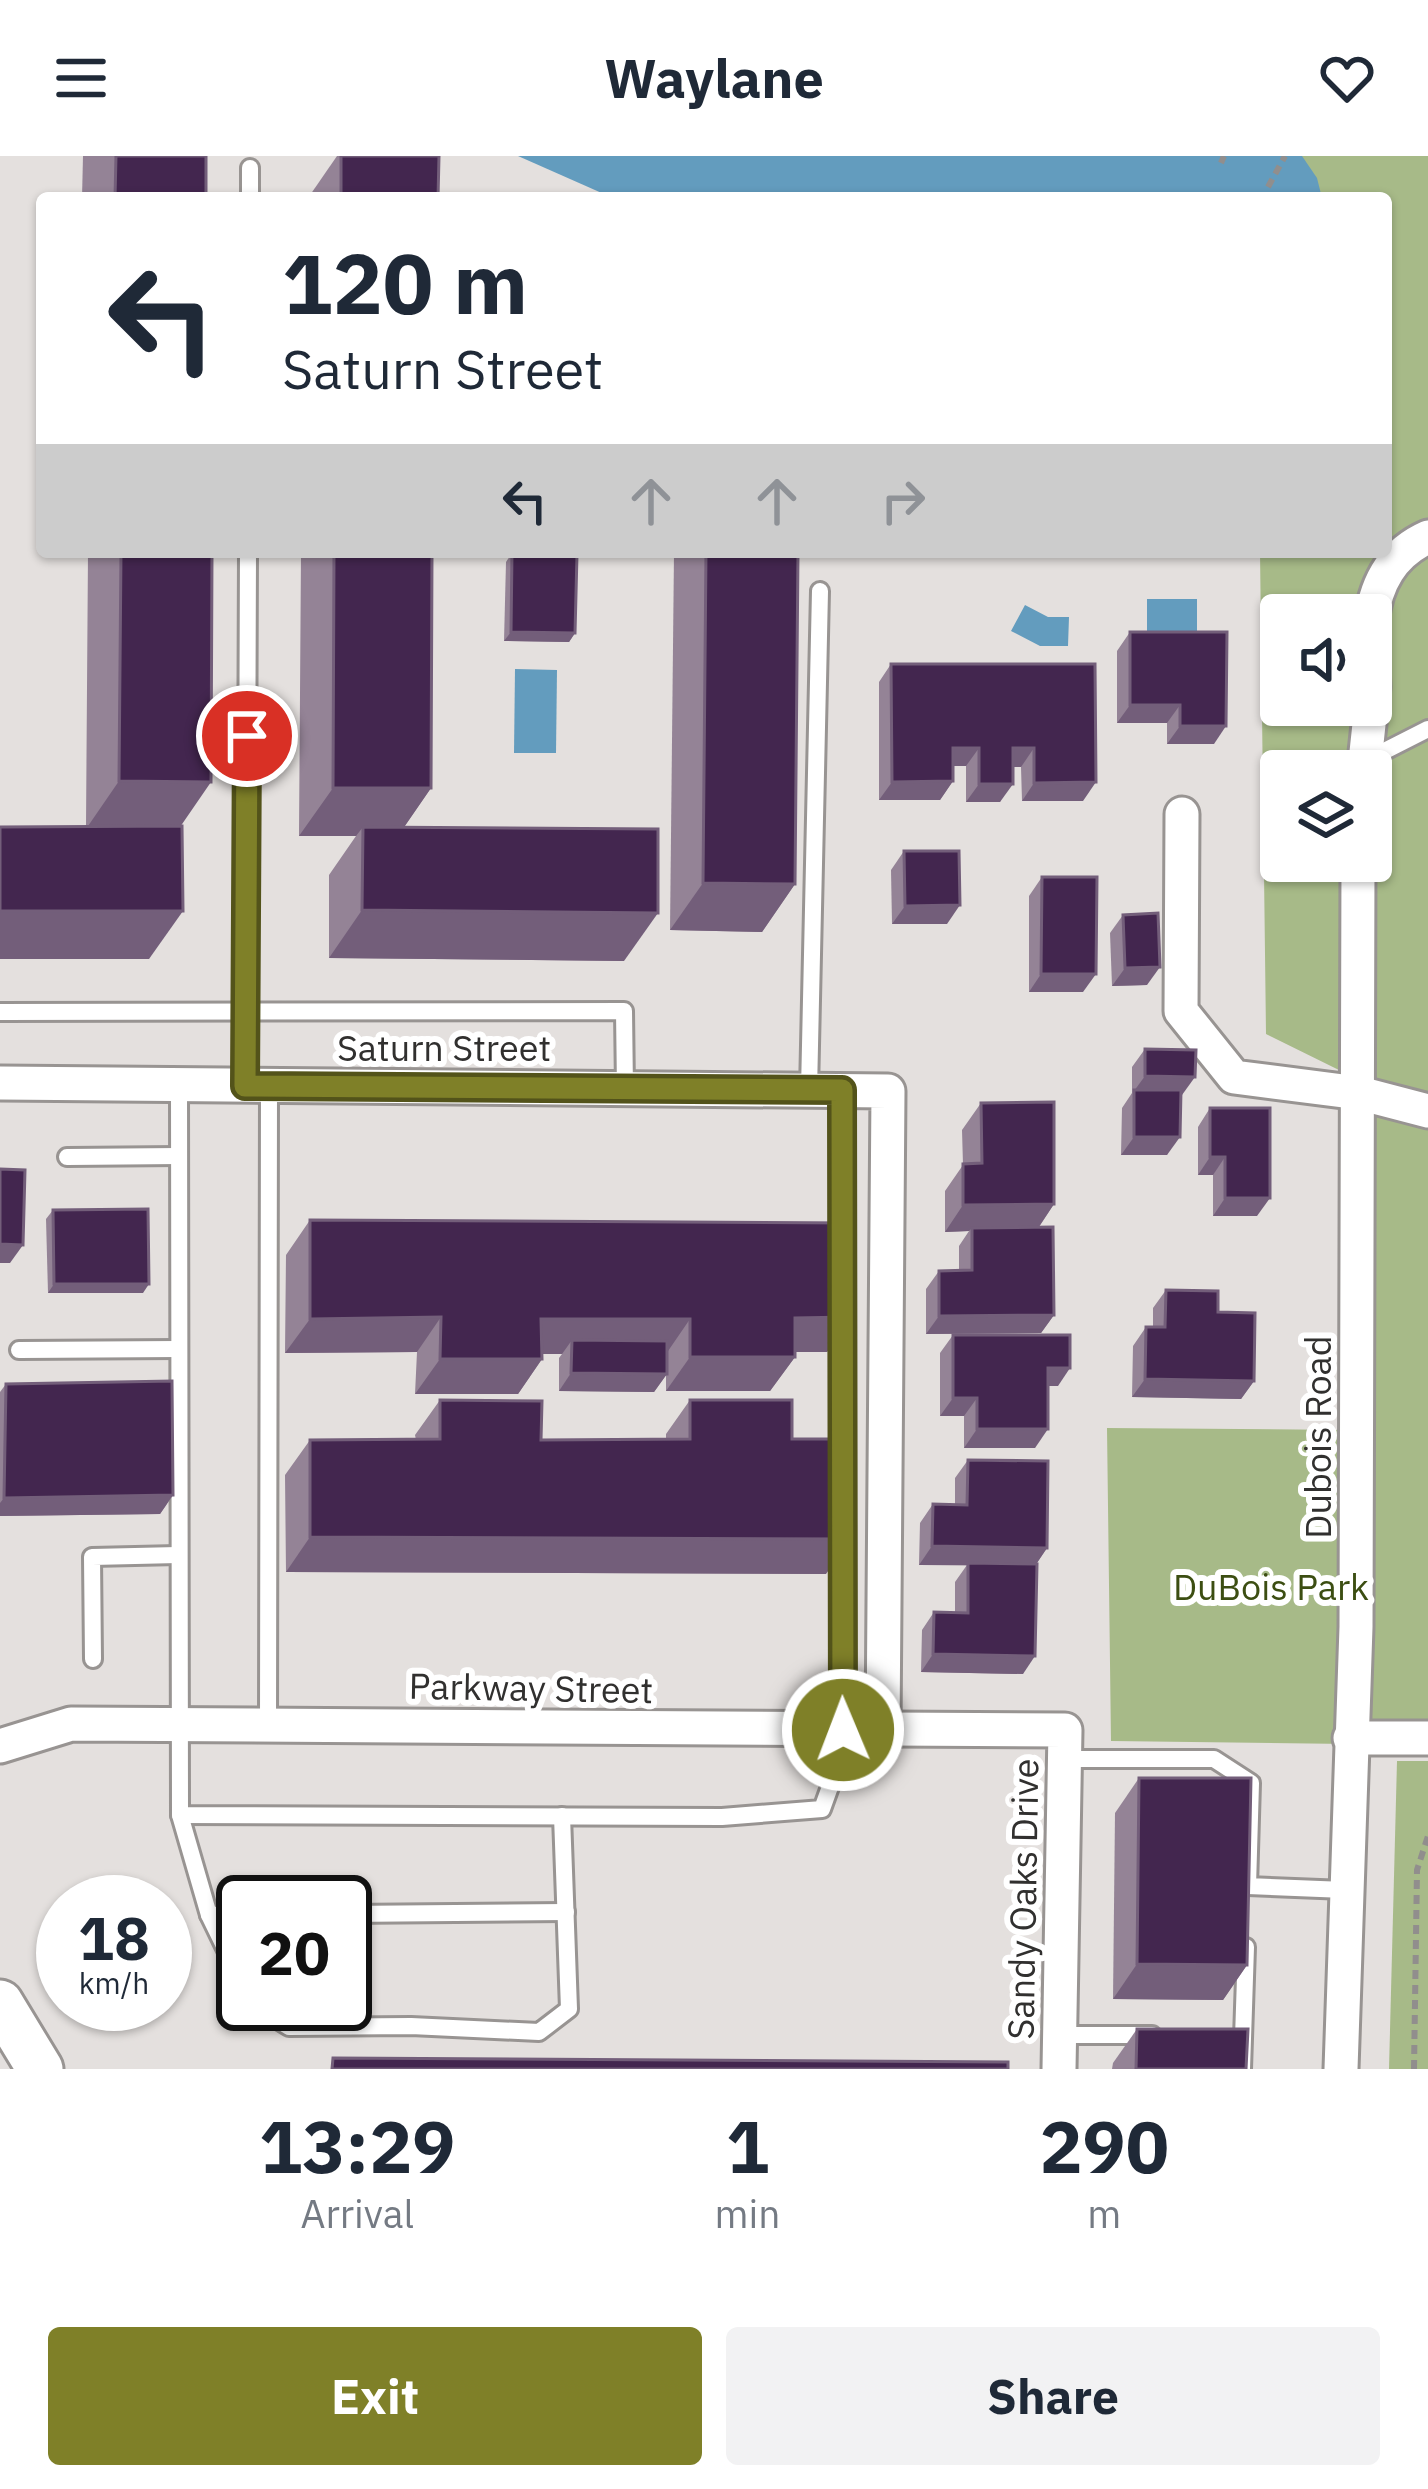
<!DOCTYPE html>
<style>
:root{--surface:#fff;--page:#f2f2f3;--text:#1f2937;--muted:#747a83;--accent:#7f8028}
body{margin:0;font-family:"IBM Plex Sans",sans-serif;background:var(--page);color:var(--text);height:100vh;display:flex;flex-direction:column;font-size:45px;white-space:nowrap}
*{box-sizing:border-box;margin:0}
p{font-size:39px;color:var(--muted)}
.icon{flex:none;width:66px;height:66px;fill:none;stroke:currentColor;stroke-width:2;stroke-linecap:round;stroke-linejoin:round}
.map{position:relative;height:1913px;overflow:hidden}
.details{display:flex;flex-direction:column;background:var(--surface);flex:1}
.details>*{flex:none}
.banner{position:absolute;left:36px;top:36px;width:1356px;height:366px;border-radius:12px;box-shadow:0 3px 9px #0004;background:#fff;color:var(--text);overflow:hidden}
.fabs{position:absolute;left:1260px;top:438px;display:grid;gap:24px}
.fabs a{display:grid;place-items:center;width:132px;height:132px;border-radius:12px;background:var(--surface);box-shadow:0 3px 9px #0004;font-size:60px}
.speed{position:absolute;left:36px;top:1719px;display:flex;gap:24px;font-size:60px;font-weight:700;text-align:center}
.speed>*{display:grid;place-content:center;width:156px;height:156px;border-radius:50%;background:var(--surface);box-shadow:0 3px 9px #0004;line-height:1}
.speed small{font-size:30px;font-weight:400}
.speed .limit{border:6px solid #111;border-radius:18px;background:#fff;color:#111}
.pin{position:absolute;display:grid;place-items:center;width:102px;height:102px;color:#fff;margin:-51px;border:6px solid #fff;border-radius:50%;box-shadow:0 3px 12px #0007}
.me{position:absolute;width:132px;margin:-66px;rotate:359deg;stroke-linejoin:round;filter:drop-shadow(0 0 9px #0008)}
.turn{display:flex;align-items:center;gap:42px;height:252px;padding:0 48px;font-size:54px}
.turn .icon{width:156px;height:156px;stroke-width:2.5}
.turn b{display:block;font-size:84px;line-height:102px}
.lanes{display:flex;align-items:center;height:114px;padding:0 48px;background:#0003;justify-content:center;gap:60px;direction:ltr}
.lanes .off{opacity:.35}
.eta{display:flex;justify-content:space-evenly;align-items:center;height:204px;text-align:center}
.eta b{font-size:72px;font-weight:700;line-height:84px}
.button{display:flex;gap:24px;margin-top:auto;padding:24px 48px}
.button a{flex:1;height:138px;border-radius:12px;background:var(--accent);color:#fff;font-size:48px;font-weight:700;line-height:138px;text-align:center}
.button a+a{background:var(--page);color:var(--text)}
header{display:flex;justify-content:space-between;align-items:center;height:156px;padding:0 48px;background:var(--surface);font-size:54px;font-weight:700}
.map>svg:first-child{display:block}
.green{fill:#a7ba88;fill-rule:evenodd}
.water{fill:#639cbe}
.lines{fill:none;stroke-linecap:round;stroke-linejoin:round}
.lane-casing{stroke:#989492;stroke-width:22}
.street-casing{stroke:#989492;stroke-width:39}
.secondary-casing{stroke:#989492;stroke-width:51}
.path{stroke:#918e8d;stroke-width:6;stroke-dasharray:9 6;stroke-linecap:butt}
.lane{stroke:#fff;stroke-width:16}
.street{stroke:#fff;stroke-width:33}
.secondary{stroke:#fff;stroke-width:45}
.wall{fill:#948396}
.shaded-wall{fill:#735e7a}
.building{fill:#43264f;stroke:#735e7a;stroke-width:3}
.route-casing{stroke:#53531a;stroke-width:30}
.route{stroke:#7f8028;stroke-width:21}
.labels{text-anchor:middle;stroke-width:12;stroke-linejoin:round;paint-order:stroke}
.street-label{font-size:36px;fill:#31302f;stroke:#fff}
.park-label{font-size:36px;fill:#3c4e12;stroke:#fff}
</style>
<header><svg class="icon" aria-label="menu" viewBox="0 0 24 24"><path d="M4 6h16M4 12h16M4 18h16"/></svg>Waylane<svg class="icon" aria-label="heart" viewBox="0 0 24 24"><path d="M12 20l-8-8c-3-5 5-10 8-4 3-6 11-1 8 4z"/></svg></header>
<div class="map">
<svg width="1428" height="1913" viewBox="0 0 1428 1913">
<rect width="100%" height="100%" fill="#e4e0de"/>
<g class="green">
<path d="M1299,0H1428V1589L1111,1585L1107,1272L1348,1274L1343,916L1266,878L1260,396H1386V42H1318ZM1281,459H1371V549H1281ZM1281,615H1371V705H1281Z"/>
<polygon points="1397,1605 1428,1605 1428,1913 1389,1913"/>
</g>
<g class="water">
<polygon points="518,0 1302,0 1317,22 1322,42 613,42"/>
<rect x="1147" y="443" width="50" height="32"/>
<polygon points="1025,449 1048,461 1069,461 1068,490 1040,490 1011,475"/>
<polygon points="515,513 557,514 556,597 514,597"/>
</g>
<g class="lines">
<g class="lane-casing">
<g id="lane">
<polyline points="250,42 250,12"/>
<polyline points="1365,605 1428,573"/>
<polyline points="0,856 624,855 625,933"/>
<polyline points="179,929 180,1659 722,1661 822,1653 831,1628 825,1574"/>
<polyline points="246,930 248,396"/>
<polyline points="809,935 820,435"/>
<polyline points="842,935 842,1087"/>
<polyline points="67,1001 179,1000"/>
<polyline points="842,1155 843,1303"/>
<polyline points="19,1194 178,1193"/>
<polyline points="843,1377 843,1574"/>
<polyline points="93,1503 92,1401 178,1399"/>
<polyline points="268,1568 269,930"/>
<polyline points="1065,1603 1214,1603 1251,1627 1248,1730 1345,1734"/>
<polyline points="180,1659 209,1759 243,1829"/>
<polyline points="345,1758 566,1756"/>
<polyline points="209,1759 243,1758"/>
<polyline points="252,1848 289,1871 411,1870 539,1876 569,1853 562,1660"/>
<polyline points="1059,1879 1152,1879"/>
<polyline points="1242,1913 1246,1791"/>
</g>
</g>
<g class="street-casing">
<g id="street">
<path d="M1371,465C1376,427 1392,397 1428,381"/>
<polyline points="1364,615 1373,531 1371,490"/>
<polyline points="1182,658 1181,855 1234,921 1359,937 1428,955"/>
<polyline points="0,927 888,935 883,1574"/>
<polyline points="1350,1582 1428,1582"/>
<polyline points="0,1590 71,1568 1065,1574 1059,1913"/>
<polyline points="1341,1913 1356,1471 1358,705"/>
</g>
</g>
<g class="secondary-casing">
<polyline id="secondary" points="0,1847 40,1913"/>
</g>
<g class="path">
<polyline points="1221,7 1224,0"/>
<polyline points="1268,31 1285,0"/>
<polyline points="1414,1913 1417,1714 1428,1680"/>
</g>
<use href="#lane" class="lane"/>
<use href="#street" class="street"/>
<use href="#secondary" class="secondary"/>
</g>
<g class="wall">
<polygon points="83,0 206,0 206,42 82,42"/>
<polygon points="337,0 439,0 438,42 308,42"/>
<polygon points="88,396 212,396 180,670 149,803 0,803 86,670"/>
<polygon points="301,396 432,396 431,632 404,671 624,805 329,802 329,719 356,680 299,680"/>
<polygon points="674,396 798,396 795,728 762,776 670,774"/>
<polygon points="512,397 575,477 569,486 504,485 506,406"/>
<polygon points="1130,476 1214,588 1167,588 1167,567 1117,567 1117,495"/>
<polygon points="891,508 1095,508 1083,645 1022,645 1021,611 1013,611 1000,646 966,646 966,610 953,610 953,625 940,644 879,644 879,526"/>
<polygon points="904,695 947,768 892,768 891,714"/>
<polygon points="1042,721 1083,836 1029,836 1029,740"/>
<polygon points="1123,759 1147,829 1112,830 1110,777"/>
<polygon points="1145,893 1182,939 1181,939 1167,999 1121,999 1122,952 1132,937 1132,911"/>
<polygon points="981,947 1054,1048 1039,1071 1054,1159 1041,1177 926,1178 926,1133 939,1115 959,1115 959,1090 969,1075 945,1076 945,1035 963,1009 962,974"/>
<polygon points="1210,952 1257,1060 1213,1060 1213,1019 1198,1019 1198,971"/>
<polygon points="53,1054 143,1137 48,1137 46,1063"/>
<polygon points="310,1064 851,1161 827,1196 795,1196 795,1201 770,1235 666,1235 666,1219 654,1236 559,1235 559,1202 562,1198 542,1198 542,1203 518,1238 415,1238 417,1196 285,1197 286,1099"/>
<polygon points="1166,1134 1218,1156 1254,1225 1241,1243 1132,1241 1133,1190 1146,1171 1153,1171 1153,1152"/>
<polygon points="953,1179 1058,1230 1048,1230 1035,1292 964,1292 964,1260 940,1260 940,1197"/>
<polygon points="6,1228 173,1339 160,1358 0,1360 0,1236"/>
<polygon points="440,1244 541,1284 666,1283 666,1278 690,1244 792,1283 826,1418 286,1416 285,1319 310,1284 416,1284 415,1279"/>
<polygon points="968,1304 1047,1392 1036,1408 1023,1518 921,1516 922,1474 934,1456 955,1457 955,1426 967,1409 919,1409 920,1367 933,1348 955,1349 955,1322"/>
<polygon points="1139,1622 1247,1809 1223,1844 1113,1843 1115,1657"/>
<polygon points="1137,1873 1246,1913 1112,1913 1113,1907"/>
</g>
<g class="shaded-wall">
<polygon points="511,476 575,477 569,486 504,485"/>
<polygon points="1130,549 1180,549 1167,567 1117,567"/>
<polygon points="1180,570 1226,570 1214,588 1167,588"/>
<polygon points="953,592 979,592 966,610 940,610"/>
<polygon points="1013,592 1034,592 1021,611 1000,611"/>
<polygon points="119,625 211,626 178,674 86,673"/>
<polygon points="953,625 940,644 879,644 892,626"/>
<polygon points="1096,626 1083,645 1022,645 1034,627"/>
<polygon points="979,628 1013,628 1000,646 966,646"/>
<polygon points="333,632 431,632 398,680 363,671 356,680 299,680"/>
<polygon points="703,727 795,728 762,776 670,774"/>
<polygon points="960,749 947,768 892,768 905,750"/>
<polygon points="362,754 658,757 624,805 329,802"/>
<polygon points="0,755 183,755 149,803 0,803"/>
<polygon points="1160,811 1147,829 1112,830 1125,812"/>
<polygon points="1041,818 1096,818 1083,836 1029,836"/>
<polygon points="1145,920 1195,921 1182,939 1134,938 1134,935"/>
<polygon points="1134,981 1180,981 1167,999 1121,999"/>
<polygon points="1210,1001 1225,1001 1213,1019 1198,1019"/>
<polygon points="1225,1042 1270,1042 1257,1060 1213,1060"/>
<polygon points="1054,1048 1036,1075 972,1072 969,1075 945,1076 963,1049"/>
<polygon points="0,1088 23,1089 10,1107 0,1107"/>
<polygon points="54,1128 149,1128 143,1137 48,1137"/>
<polygon points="1054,1159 1041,1177 926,1178 939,1160"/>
<polygon points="441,1161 417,1196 285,1197 310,1163"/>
<polygon points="851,1161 827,1196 771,1196 795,1162"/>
<polygon points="541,1163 690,1163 666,1198 572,1184 562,1198 517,1198"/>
<polygon points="690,1201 795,1201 770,1235 666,1235"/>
<polygon points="440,1203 542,1203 518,1238 415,1238"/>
<polygon points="1048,1212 1070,1212 1058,1230 1035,1230"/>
<polygon points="571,1217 667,1218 654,1236 559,1235"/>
<polygon points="1145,1223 1254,1225 1241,1243 1132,1241"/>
<polygon points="953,1242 977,1242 964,1260 940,1260"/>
<polygon points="977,1273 1048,1273 1035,1292 964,1292"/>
<polygon points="173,1339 160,1358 0,1360 0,1347 4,1342"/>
<polygon points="310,1381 851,1383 826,1418 286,1416"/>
<polygon points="932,1390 1047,1392 1035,1410 919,1409"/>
<polygon points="933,1498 1035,1500 1023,1518 921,1516"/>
<polygon points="1137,1808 1247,1809 1223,1844 1113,1843"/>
</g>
<g class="building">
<polygon points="116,0 206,0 206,42 115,42"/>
<polygon points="341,0 439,0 438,42 341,42"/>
<polygon points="121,396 212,396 211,626 119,625"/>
<polygon points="334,396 432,396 431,632 333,632"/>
<polygon points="706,396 798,396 795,728 703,727"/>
<polygon points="512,397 577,398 575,477 511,476"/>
<polygon points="1130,476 1227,476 1226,570 1180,570 1180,549 1130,549"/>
<polygon points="891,508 1095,508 1096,626 1034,627 1034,592 1013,592 1013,628 979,628 979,592 953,592 953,625 892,626"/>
<polygon points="182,670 183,755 0,755 0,671"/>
<polygon points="363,671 658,673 658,757 362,754"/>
<polygon points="904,695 959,695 960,749 905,750"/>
<polygon points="1042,721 1097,721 1096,818 1041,818"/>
<polygon points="1158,757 1160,811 1125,812 1123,759"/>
<polygon points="1145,893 1196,894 1195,921 1145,920"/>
<polygon points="1134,934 1181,934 1180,981 1134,981"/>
<polygon points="1054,946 1054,1048 963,1049 963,1008 982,1007 981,947"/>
<polygon points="1210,952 1270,952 1270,1042 1225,1042 1225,1001 1210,1001"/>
<polygon points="0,1013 25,1014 23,1089 0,1088"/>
<polygon points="148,1053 149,1128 54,1128 53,1054"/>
<polygon points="310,1064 852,1067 851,1161 795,1162 795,1201 690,1201 690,1163 541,1163 542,1203 440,1203 441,1161 310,1163"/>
<polygon points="1053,1071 1054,1159 939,1160 939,1115 972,1114 972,1072"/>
<polygon points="1166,1134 1218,1135 1218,1156 1255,1157 1254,1225 1145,1223 1146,1171 1165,1171"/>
<polygon points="953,1179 1070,1179 1070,1212 1048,1212 1048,1273 977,1273 977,1242 953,1242"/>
<polygon points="572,1184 667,1185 667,1218 571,1217"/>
<polygon points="172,1225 173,1339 4,1342 6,1228"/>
<polygon points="440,1244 542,1245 541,1284 690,1283 690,1244 792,1244 792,1283 852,1283 851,1383 310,1381 310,1284 440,1283"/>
<polygon points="968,1304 1048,1305 1047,1392 932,1390 933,1348 967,1349"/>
<polygon points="968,1407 1037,1408 1035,1500 933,1498 934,1456 968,1457"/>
<polygon points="1139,1622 1251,1622 1247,1809 1137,1808"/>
<polygon points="1137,1873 1248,1873 1246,1913 1136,1913"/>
<polygon points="333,1902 1008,1906 1008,1913 332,1913"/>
</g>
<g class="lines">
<g class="route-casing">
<polyline id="route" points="247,580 245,930 842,934 843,1574"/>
</g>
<use href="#route" class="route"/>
</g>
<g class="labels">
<g class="street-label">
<text x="444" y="905">Saturn Street</text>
<text transform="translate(1318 1281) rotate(-90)" y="13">Dubois Road</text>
<text transform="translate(531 1532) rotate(1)" y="13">Parkway Street</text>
<text transform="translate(1023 1743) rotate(-89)" y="13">Sandy Oaks Drive</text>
</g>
<g class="park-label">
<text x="1271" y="1444">DuBois Park</text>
</g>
</g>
</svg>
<div class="fabs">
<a><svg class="icon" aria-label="sound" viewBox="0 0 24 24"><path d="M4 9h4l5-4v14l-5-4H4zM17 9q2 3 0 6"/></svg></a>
<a><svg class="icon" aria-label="layers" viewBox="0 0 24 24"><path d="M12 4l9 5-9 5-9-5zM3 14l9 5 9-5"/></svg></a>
</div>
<div class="speed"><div>18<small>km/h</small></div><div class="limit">20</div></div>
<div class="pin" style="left:247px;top:580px;background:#d93025"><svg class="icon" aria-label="arrive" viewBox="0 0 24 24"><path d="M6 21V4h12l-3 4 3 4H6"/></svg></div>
<svg class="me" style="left:843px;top:1574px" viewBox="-20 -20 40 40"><circle r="17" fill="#7f8028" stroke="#fff" stroke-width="3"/><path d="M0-11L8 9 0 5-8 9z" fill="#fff"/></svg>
<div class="banner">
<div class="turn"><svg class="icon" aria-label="left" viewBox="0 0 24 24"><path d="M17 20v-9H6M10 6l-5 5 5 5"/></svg><div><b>120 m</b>Saturn Street</div></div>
<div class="lanes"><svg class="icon" aria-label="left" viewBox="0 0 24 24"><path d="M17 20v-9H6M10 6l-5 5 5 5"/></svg><svg class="icon off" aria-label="ahead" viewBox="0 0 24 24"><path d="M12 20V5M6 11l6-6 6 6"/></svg><svg class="icon off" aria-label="ahead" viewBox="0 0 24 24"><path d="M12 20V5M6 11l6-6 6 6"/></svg><svg class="icon off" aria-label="right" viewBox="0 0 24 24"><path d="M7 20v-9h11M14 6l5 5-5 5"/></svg></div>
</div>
</div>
<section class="details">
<div class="eta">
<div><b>13:29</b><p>Arrival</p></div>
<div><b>1</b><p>min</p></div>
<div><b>290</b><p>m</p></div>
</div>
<div class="button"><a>Exit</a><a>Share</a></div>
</section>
